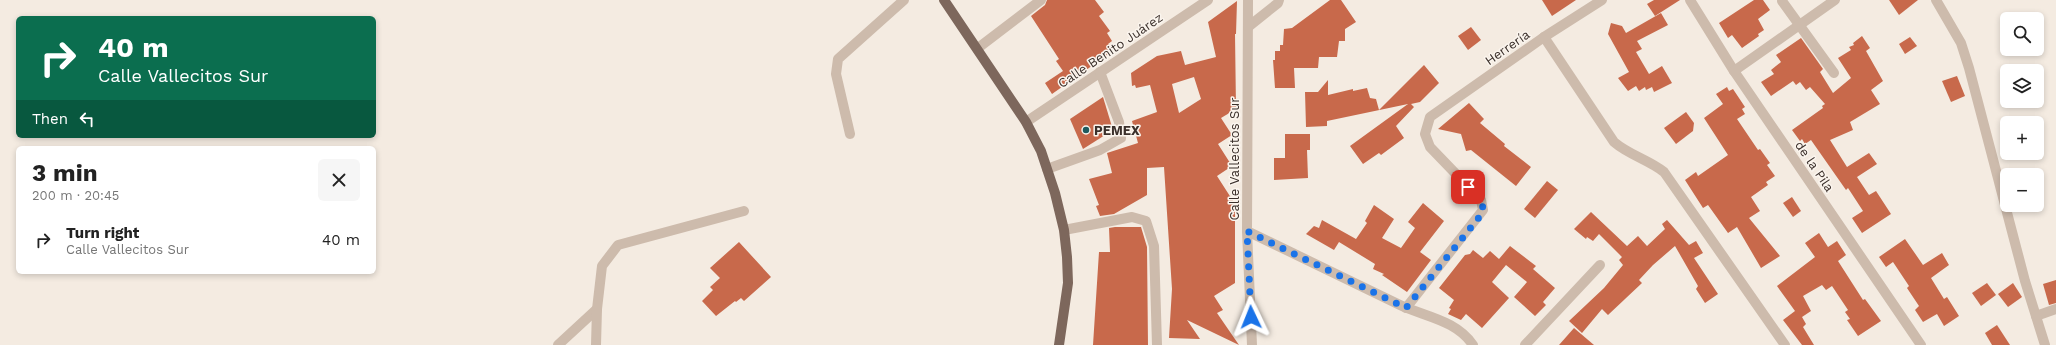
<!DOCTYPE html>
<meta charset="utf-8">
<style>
:root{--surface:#fff;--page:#f6f6f6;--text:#222;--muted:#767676}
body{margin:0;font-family:"Work Sans",sans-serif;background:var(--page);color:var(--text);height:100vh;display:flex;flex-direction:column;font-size:15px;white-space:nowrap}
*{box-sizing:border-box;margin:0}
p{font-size:13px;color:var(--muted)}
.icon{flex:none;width:22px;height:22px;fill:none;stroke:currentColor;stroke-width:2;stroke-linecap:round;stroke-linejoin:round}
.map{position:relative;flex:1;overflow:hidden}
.sheet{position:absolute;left:16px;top:146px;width:360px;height:128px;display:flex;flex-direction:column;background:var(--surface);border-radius:6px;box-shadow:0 2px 6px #0003}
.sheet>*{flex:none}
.guide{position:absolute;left:16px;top:16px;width:360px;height:122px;border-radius:6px;box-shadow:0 2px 6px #0003;background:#0b6e4f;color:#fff;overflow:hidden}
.tools{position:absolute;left:2000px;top:12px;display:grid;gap:8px}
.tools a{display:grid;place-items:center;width:44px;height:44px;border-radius:6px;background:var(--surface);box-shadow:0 2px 6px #0003;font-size:20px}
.pin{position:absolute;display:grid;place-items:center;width:34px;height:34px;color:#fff;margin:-17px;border-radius:8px;box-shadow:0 2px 6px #0006}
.me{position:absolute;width:44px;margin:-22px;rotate:358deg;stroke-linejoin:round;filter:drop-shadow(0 0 3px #0008)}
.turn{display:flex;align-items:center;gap:14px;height:84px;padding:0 16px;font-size:18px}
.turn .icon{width:52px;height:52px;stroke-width:2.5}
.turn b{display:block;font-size:28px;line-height:34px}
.then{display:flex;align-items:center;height:38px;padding:0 16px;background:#0003;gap:8px;font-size:15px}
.round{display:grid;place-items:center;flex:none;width:42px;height:42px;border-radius:6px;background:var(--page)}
.overview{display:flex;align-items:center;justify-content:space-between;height:68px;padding:0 16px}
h1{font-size:24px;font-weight:700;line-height:30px}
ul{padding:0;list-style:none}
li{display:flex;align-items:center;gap:12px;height:52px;padding:0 16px}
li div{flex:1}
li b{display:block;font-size:15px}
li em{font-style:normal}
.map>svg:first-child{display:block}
.building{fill:#c8694b;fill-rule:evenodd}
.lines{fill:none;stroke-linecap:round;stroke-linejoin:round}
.minor{stroke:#cdbbac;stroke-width:10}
.major{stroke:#7d675c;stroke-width:10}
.route{stroke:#1a73e8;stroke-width:7;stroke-dasharray:0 12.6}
.poi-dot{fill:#1f5a5e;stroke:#fbf5ee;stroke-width:1.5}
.labels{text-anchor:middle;stroke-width:3;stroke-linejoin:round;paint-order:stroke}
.street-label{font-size:13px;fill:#3b302b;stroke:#fbf5ee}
.poi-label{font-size:13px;font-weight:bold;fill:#3b302b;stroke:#fbf5ee;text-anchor:start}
</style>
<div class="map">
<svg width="2056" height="345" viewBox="0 0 2056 345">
<rect width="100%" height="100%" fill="#f4ebe1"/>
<g class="building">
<polygon points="1047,0 1095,0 1104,12 1099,16 1110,31 1107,33 1112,41 1108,44 1113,51 1052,94 1045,83 1063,71 1056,61 1059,59 1031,16 1045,5"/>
<polygon points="1330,0 1341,0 1356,22 1345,29 1345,41 1339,41 1337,57 1319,57 1318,68 1294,68 1295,88 1275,88 1273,60 1275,60 1275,51 1280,51 1280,45 1283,45 1284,29 1292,28"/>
<polygon points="1542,0 1576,0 1552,16"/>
<polygon points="1654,0 1680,0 1655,16 1647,4"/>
<polygon points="1754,0 1763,0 1770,10 1758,19 1764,30 1758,34 1759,36 1742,48 1732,35 1728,38 1719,23"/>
<polygon points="1889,0 1918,0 1899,15"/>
<path d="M1237,1L1236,34H1235L1236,109L1221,118L1232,135L1218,144L1232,166L1217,176L1235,204V283L1214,296L1223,310L1217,313L1239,345L1187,320L1200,339L1169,338L1172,289L1164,167L1147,168V195L1114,214L1100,216L1096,206L1099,205L1089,179L1112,173L1107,153L1138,143L1132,121L1157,112L1150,85L1136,88L1135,85L1132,86L1131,73L1157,56L1181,51L1185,65L1216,57L1208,22ZM1194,77L1201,99L1179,113L1172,84Z"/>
<polygon points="1661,13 1668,25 1637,41 1642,49 1636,52 1649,74 1662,66 1672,83 1654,92 1652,87 1646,90 1645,87 1639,91 1636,86 1628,91 1618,78 1629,72 1608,34 1611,23 1622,26 1626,33"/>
<polygon points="1471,27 1481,40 1468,50 1458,36"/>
<polygon points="1862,36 1870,48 1866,51 1883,81 1871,90 1880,104 1850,122 1853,130 1830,140 1847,167 1869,153 1877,164 1857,177 1869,195 1876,191 1891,214 1862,233 1852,218 1863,211 1848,188 1846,190 1811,140 1805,144 1802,139 1800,141 1792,130 1823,108 1822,106 1825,104 1810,87 1806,90 1800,82 1796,85 1793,81 1771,96 1761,82 1774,74 1771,70 1781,62 1776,55 1801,38 1823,69 1820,72 1833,93 1851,78 1838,58 1851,50 1849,47 1854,45 1853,43"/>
<polygon points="1910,37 1917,46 1905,54 1899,44"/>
<polygon points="1424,65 1439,83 1420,102 1411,104 1414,107 1396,126 1404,138 1381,155 1379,153 1363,164 1350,146 1408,104 1327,121 1327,126 1306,127 1305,92 1318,92 1328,80 1328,95 1353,89 1353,91 1367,88 1370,98 1376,99 1379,110"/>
<polygon points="1957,76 1965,96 1951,102 1942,81"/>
<polygon points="1727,87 1729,91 1733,89 1745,107 1742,109 1745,114 1737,119 1758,150 1760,149 1770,163 1767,165 1775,176 1766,182 1768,185 1751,197 1760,211 1749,218 1780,256 1761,268 1737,227 1728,233 1708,205 1703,208 1685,180 1696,172 1698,176 1728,155 1704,118 1723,104 1716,94"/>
<polygon points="1103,97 1113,130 1083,149 1070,119"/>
<polygon points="1469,103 1484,119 1480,123 1505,144 1504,146 1531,167 1516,186 1471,150 1466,151 1461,134 1438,129"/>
<polygon points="1686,112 1694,123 1693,131 1676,144 1664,128"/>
<polygon points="1285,134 1310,134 1310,150 1307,150 1308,178 1274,180 1274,158 1285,158"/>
<polygon points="1547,181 1558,190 1535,218 1524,209"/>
<polygon points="1792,197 1801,211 1793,217 1783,203"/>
<polygon points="1423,203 1444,221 1420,252 1431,260 1407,292 1382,275 1384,274 1373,269 1375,264 1339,242 1334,250 1306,234 1314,226 1319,228 1322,220 1356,239 1367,223 1365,221 1374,205 1394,219 1382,238 1401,248 1415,228 1408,222"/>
<polygon points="1591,212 1627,246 1638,236 1647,246 1665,229 1662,224 1667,220 1689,245 1696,241 1703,253 1694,258 1718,294 1705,303 1696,289 1698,286 1675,246 1653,265 1639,280 1642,283 1608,315 1602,309 1582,333 1569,321 1604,288 1623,265 1619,260 1622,257 1599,234 1593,241 1587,237 1586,239 1574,229"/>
<polygon points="1115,227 1141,227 1147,247 1148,345 1093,345 1099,252 1110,252 1109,228"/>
<polygon points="1819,233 1828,247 1837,241 1846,255 1838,261 1863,300 1865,299 1881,321 1858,336 1847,320 1850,319 1845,312 1848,310 1832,286 1826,290 1822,285 1803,296 1811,311 1802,317 1806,324 1803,327 1814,345 1802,345 1783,320 1795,311 1777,286 1815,257 1805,243"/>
<polygon points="1905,239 1923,265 1942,253 1949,265 1931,278 1944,299 1947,297 1959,316 1944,326 1937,314 1923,322 1915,310 1919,306 1907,288 1909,286 1893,262 1886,267 1879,257"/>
<polygon points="739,242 771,277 744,301 741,298 736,302 735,301 716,316 702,301 713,290 710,287 720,278 710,268"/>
<polygon points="1510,246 1536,266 1533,269 1555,288 1543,302 1546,305 1535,316 1514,297 1527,282 1506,265 1492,282 1509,298 1482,328 1466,314 1461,320 1448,314 1451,309 1449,308 1454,300 1439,288 1465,255 1470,254 1473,250 1483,258 1490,251 1499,259"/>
<polygon points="2056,280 2056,303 2049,305 2043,284"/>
<polygon points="1987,283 1996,295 1981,306 1972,293"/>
<polygon points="2013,283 2022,297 2008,307 1998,294"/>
<polygon points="1997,325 2010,345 1992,345 1985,333"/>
<polygon points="1574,328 1594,345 1559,345"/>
</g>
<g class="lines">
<g class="minor">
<polyline points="1248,0 1247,231 1252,345"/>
<polyline points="1690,0 1734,71 1921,345"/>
<polyline points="1936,0 1961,43 1969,68 2025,281 2045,345"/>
<polyline points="1782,1 1834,73"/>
<polyline points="1248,27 1278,3 1279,0"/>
<path d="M1544,37L1614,142C1629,155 1649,160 1664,172L1785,345"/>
<polyline points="978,48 1041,0"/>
<polyline points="1734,71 1835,0"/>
<polyline points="1026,122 1208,0"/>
<polyline points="850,134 836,74 838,59 904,0"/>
<polyline points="1047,169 1100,150 1121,138 1119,122 1100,72"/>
<polyline points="1064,230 1132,217 1146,221 1154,246 1157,345"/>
<path d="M1247,231C1298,256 1349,280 1400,305C1426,317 1456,320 1473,345"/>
<polyline points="1406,308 1483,210 1481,200 1430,147 1425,134 1430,117 1544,37 1602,0"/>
<polyline points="2036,316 2056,309"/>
<polyline points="558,345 597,309"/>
<polyline points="596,345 597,309 602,266 618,245 744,211"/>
<polyline points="1525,345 1600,265"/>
</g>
<polyline class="major" points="944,0 1026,122 1041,151 1055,193 1064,230 1067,257 1068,283 1059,345"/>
</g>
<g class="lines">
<polyline class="route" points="1251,317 1247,231 1406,308 1481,215 1483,205 1468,187"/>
</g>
<circle class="poi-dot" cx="1086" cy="130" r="4"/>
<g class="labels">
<g class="street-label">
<text transform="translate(1507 47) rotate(-35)" y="5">Herrería</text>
<text transform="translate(1110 50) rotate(-34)" y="5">Calle Benito Juárez</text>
<text transform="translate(1234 159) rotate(-90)" y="5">Calle Vallecitos Sur</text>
<text transform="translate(1815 166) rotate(56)" y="5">de la Pila</text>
</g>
<g class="poi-label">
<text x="1094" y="135">PEMEX</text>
</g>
</g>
</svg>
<div class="tools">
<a><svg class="icon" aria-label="search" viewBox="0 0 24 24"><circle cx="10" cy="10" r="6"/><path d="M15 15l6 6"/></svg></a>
<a><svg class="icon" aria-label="layers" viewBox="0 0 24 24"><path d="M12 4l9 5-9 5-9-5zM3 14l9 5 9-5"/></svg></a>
<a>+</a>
<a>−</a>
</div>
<div class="pin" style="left:1468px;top:187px;background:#d93025"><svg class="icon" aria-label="arrive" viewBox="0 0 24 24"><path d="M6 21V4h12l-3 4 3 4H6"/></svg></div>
<svg class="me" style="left:1251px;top:317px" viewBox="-20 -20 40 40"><path d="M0-17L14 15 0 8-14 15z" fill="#1a73e8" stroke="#fff" stroke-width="4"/></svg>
<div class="guide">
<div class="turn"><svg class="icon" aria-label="right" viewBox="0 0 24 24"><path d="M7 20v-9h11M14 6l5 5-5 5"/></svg><div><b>40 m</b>Calle Vallecitos Sur</div></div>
<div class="then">Then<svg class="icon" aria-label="left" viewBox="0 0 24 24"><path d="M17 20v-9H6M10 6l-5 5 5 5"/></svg></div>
</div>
<section class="sheet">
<div class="overview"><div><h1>3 min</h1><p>200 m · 20:45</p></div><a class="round"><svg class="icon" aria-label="close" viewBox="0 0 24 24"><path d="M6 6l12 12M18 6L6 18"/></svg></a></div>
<ul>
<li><svg class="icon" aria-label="right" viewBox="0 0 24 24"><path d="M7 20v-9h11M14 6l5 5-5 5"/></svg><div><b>Turn right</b><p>Calle Vallecitos Sur</p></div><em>40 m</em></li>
</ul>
</section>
</div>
